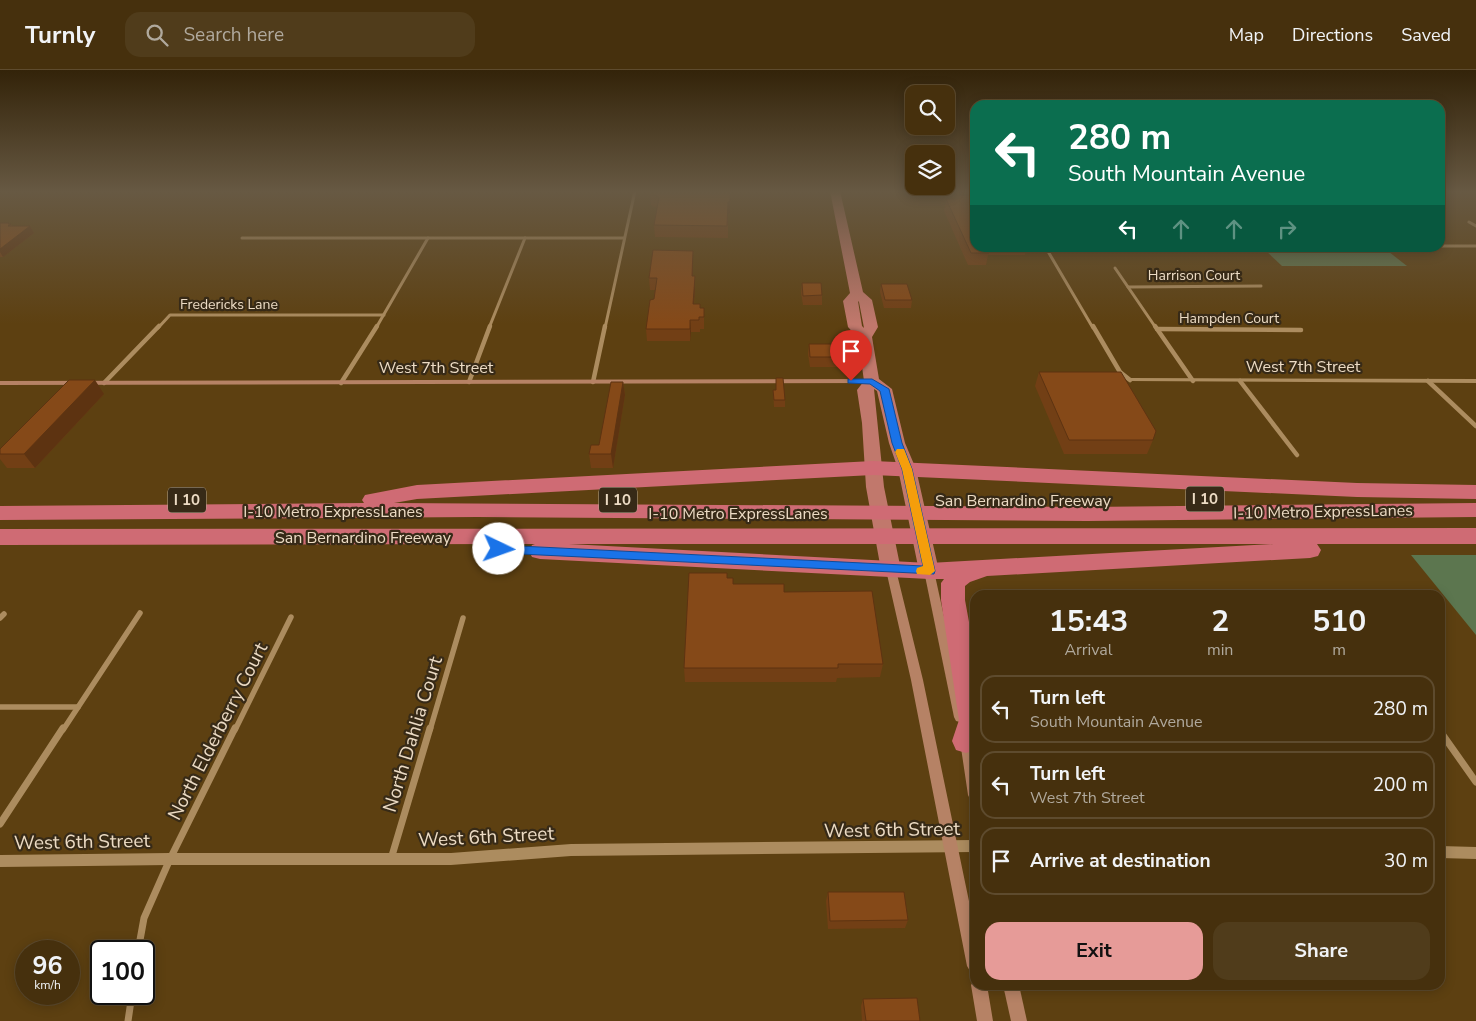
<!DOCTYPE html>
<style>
:root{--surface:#46300d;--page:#503c1b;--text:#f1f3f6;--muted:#b0a99d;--line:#5e4b2e;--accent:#e69b98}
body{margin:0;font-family:"Nunito Sans",sans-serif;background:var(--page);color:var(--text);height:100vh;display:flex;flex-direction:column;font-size:19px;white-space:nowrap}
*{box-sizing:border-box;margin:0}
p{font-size:16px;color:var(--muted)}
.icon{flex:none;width:28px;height:28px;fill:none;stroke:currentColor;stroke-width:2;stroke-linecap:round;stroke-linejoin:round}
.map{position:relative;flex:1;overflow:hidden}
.panel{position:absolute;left:970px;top:520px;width:475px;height:400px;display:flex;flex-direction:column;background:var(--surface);border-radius:15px;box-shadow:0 2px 12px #0003,0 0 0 1px var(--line)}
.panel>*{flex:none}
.banner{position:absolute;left:970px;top:30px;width:475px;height:152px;border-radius:15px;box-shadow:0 2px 12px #0003,0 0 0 1px var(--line);background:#0b6e4f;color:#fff;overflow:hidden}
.tools{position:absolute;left:905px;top:15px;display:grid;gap:10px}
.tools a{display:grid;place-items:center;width:50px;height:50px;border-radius:10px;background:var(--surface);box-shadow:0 2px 12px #0003,0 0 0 1px var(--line);font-size:25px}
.speed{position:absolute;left:15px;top:870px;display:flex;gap:10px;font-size:25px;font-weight:700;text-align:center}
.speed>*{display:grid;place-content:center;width:65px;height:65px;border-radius:50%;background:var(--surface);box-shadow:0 2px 12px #0003,0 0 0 1px var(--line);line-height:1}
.speed small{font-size:12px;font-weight:400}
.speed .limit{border:2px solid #111;border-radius:8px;background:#fff;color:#111}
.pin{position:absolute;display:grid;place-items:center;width:42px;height:42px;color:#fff;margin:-51px -21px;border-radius:50% 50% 50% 0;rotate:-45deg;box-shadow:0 0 5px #0007}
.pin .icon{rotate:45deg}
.me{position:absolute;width:55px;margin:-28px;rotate:93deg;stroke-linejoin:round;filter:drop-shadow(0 0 4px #0008)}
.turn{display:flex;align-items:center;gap:18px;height:105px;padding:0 15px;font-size:22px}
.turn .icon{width:65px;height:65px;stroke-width:2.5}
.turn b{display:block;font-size:35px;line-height:42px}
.lanes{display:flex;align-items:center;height:48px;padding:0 15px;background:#0003;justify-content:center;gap:25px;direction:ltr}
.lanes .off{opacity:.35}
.eta{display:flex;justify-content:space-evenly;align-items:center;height:85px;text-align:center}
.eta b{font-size:30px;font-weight:700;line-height:35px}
.primary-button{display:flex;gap:10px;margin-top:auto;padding:10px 15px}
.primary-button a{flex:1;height:58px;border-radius:15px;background:var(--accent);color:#111;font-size:20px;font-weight:700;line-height:58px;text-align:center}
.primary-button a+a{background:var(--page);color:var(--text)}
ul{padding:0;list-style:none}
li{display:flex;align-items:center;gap:15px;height:68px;margin:0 10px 8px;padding:0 5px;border:2px solid var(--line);border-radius:15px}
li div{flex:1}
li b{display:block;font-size:19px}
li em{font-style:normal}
header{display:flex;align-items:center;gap:30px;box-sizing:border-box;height:70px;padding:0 25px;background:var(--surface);border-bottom:1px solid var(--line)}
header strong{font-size:24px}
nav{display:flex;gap:28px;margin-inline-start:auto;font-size:18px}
.search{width:350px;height:45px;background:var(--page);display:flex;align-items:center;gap:12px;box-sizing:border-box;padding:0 18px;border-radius:15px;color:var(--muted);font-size:19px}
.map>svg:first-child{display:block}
.green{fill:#5c764f}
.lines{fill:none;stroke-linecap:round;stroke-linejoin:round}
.minor-far3{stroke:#ac8c5f;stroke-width:3}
.minor-far2{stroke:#ac8c5f;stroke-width:4.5}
.minor-far1{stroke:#ac8c5f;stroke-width:5.5}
.minor{stroke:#ac8c5f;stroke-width:7}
.tertiary{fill:#ac8c5f;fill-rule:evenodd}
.secondary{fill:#b68265;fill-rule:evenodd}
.primary{fill:#c1786c;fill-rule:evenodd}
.motorway{fill:#cf6b74;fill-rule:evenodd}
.wall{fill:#723f15}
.shaded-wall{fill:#5d3311}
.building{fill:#854918;stroke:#5d3311}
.route{fill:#1a73e8;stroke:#114b97}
.slow{fill:#f59e0b}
.labels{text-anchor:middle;stroke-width:4.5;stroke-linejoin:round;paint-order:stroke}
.far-street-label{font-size:14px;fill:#ecdbc4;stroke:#372a17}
.shield{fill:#372a17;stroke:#b6a690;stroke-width:1}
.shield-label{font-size:15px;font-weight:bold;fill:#ecdbc4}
.street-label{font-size:16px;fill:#ecdbc4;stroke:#372a17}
.near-street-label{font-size:19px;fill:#ecdbc4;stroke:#372a17}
</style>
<header>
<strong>Turnly</strong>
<div class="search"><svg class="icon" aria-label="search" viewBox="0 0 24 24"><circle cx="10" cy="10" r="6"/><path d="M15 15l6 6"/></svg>Search here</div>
<nav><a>Map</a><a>Directions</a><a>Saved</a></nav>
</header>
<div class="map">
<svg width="1476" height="951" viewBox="0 0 1476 951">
<rect width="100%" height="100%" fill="#5d4011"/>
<g class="green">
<polygon points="1263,178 1384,178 1407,196 1282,196"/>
<polygon points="1411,485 1476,485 1476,565"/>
</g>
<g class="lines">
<g class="minor-far3">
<polyline points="1469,152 1476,156"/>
<polyline points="242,168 624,168"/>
<polyline points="1440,176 1476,176"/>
<polyline points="1046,178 1093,258"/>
<polyline points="1115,198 1156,258"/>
<polyline points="1128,217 1261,216"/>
<polyline points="158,258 170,245 384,245"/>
<polyline points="376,258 428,168"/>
<polyline points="489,258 525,168"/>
<polyline points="605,258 635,121"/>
</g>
<g class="minor-far2">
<polyline points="1093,256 1120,302 1130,310"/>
<polyline points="1155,256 1193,311"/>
<polyline points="1157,259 1301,260"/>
<polyline points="1240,311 1297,385"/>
<polyline points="1428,311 1476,356"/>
<polyline points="469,312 490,256"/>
<polyline points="593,312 605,256"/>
<polyline points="104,313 159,256"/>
<polyline points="341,313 377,256"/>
</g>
<g class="minor-far1">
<polyline points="0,548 4,544"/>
<polyline points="0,637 78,637"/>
<polyline points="63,660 140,543"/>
<polyline points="235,660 291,547"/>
<polyline points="430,660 463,548"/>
</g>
<g class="minor">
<polyline points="1440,661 1476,712"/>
<polyline points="0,754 63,658"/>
<polyline points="391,789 430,658"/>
<polyline points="138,881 144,848 170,789 235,658"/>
<polyline points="128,951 132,924"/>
</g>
<g class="tertiary">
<polygon points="1130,308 1476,309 1476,313 1128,311 1127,310"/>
<polygon points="975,770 975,782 571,786 451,795 170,795 0,797 0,785 170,783 451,783 571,774"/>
<polygon points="1440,776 1476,777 1476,789 1440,788"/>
</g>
<g class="secondary">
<polygon points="872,309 876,311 875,313 0,315 0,311"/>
<polygon points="891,496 895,497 896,500 923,610 975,860 975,904 970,901 967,896 911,610 886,500 887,497"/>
<polygon points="929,497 933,498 934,501 966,647 964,651 960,652 956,651 954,647 924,501 925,498"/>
<path d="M966,666L970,667C979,686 975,711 975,731L970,729L968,725L960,671L962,667Z"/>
<polygon points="975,909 975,915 987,915 993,951 977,951 971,915"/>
<polygon points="1003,915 1019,915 1027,951 1011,951"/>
</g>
<path class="primary" d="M830,121H840L863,222L872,230L878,257L872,267L879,309L892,319L905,373L916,399L939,501L936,506L929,508L922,506L919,501L898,399L889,373L877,321L874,319L884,417L901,500L898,505L891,507L884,505L881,500L866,417L862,353L857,320L864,311L858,268L848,257L843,231L850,223ZM858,231L859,232L864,258L862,256Z"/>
<g class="motorway">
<polygon points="873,391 1357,413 1476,415 1476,429 1357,427 873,405 417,429 394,433 1087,437 1476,433 1476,447 1087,451 477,447 0,450 0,436 364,433 362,430 365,425 417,415"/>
<path d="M1476,458V474H1317L1321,480L1318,486L1310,488L987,506L970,512L965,516V530L975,585V680L966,683L956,680L952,671L959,650L941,530V513L944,509H929L540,489L532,487L529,481L532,475L535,474L0,475V459ZM569,474H1274L929,493Z"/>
</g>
</g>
<g class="wall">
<polygon points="650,123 730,143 728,144 728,168 655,167 654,155 657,138 651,135"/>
<polygon points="957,125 975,125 975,178 1038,178 1037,180 1026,180 1025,185 988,185 986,195 968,195 944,141 946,129 956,129"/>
<polygon points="0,153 9,153 13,156 30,156 34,163 3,187 0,187"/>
<polygon points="693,181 693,206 695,218 694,234 700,238 704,238 704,259 700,259 700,262 691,262 690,271 647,271 646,259 654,229 655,220 650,220 649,208"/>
<polygon points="802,213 822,225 822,235 803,235 801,223"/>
<polygon points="881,214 912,230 911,238 884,238 880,222"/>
<polygon points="809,274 841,287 840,297 810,297 808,284"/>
<polygon points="1039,302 1153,370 1147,384 1064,384 1035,316"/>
<polygon points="776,308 785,330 785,337 774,337 773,320 776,320"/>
<polygon points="623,312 625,325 613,398 591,398 589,384 599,375"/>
<polygon points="104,324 35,398 7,398 0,389 0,379"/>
<polygon points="727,508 733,514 784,522 883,594 880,607 837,608 836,612 685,612 684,598"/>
<polygon points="828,822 908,850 905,858 828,859 826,831"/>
<polygon points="863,929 920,951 862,951 861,936"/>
</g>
<g class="shaded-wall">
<polygon points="730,122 730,143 728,144 728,168 728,132"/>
<polygon points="30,156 34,163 3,187 0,182 0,179"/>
<polygon points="693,181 693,193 692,218 692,206"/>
<polygon points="695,206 695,218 693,246 693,234"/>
<polygon points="690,250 691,262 690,271"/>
<polygon points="95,310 104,324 35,398 24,384"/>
<polygon points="623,312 625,325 613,398 611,384"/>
</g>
<g class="building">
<polygon points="656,121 728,121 730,122 730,131 728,132 727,156 654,155 659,127 650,123"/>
<polygon points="957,125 975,125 975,178 986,178 989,183 971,183 946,129 959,129"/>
<polygon points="0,153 9,153 8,154 11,154 8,156 30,156 0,179"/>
<polygon points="653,180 693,181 692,206 695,206 693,234 700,234 700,238 704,238 704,247 699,247 699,250 690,250 690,259 646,259 650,230 654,229 657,208 649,208"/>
<polygon points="802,213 821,213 822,225 803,226"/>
<polygon points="881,214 907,214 912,230 885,230"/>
<polygon points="809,274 839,274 841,287 810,287"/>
<polygon points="1039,302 1121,302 1156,361 1153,370 1069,370"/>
<polygon points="776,308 783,308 785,330 774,330 773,320 776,320"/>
<polygon points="69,310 95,310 24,384 0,384 0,379"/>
<polygon points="611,312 623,312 611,384 589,384 591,375 599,375"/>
<polygon points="689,503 727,503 727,508 733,508 733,514 784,514 784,522 872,521 883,594 838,594 838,598 684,598"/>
<polygon points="828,822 904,822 908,850 830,851"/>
<polygon points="917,928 920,951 866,951 863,929"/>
</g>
<linearGradient id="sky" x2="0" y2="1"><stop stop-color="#332309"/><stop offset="0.48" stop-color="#675943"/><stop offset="1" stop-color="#675943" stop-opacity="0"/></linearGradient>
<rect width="1476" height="254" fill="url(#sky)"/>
<polygon class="route" points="848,309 872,309 889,319 902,373 912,399 935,501 934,504 499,483 493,479 499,475 923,496 902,399 892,373 880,321 870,314 848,313"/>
<polygon class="slow" points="897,379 904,379 912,399 935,501 930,505 917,504 916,501 917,498 923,496 902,399 895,382"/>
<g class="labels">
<g class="far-street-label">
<text x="1194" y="210">Harrison Court</text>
<text x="229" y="239">Fredericks Lane</text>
<text x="1229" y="253">Hampden Court</text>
</g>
<g class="shield">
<rect x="1186" y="416.5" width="38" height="25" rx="4"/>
<rect x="168" y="417.5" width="38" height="25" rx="4"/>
<rect x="599" y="417.5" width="38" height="25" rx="4"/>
</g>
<g class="shield-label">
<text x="1205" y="434">I 10</text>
<text x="187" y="435">I 10</text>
<text x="618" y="435">I 10</text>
</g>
<g class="street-label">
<text x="1303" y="302">West 7th Street</text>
<text x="436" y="303">West 7th Street</text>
<text x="1023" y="436">San Bernardino Freeway</text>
<text x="333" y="447">I-10 Metro ExpressLanes</text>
<text transform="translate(1323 441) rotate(-1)" y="6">I-10 Metro ExpressLanes</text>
<text x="738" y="449">I-10 Metro ExpressLanes</text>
<text x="363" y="473">San Bernardino Freeway</text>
</g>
<g class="near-street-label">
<text transform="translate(217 661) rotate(-63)" y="7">North Elderberry Court</text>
<text transform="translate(412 664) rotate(-73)" y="7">North Dahlia Court</text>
<text transform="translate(892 759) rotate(-1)" y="7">West 6th Street</text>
<text transform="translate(486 766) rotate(-3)" y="7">West 6th Street</text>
<text transform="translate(82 771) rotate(-1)" y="7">West 6th Street</text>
</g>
</g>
</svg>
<div class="tools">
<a><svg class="icon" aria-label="search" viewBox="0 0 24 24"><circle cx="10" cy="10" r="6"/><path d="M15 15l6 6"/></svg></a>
<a><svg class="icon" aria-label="layers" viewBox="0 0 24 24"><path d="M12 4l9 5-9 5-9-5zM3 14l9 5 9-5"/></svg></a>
</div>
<div class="speed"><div>96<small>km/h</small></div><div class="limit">100</div></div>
<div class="pin" style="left:851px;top:311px;background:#d93025"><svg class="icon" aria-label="arrive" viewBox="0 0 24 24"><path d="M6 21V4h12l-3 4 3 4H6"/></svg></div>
<svg class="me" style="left:499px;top:479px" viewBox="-20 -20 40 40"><circle r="19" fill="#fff"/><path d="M0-13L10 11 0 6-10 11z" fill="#1a73e8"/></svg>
<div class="banner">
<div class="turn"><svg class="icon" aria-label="left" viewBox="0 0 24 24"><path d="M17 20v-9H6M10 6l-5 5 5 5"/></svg><div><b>280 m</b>South Mountain Avenue</div></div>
<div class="lanes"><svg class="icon" aria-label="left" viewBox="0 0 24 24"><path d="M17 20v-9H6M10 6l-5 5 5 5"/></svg><svg class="icon off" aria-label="ahead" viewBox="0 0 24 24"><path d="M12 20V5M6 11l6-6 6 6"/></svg><svg class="icon off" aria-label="ahead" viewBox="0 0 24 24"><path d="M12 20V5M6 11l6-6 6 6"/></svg><svg class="icon off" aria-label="right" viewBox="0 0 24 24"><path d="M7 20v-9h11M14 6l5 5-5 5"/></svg></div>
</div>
<section class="panel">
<div class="eta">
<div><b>15:43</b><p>Arrival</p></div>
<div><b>2</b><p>min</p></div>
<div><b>510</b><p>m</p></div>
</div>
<ul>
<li><svg class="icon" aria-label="left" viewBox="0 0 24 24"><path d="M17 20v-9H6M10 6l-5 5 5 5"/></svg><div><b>Turn left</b><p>South Mountain Avenue</p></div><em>280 m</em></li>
<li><svg class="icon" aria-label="left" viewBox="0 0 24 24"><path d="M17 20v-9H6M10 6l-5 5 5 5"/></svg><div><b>Turn left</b><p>West 7th Street</p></div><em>200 m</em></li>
<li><svg class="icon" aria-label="arrive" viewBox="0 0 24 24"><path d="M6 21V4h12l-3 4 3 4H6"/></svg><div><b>Arrive at destination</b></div><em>30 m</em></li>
</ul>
<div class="primary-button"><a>Exit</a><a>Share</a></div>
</section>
</div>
